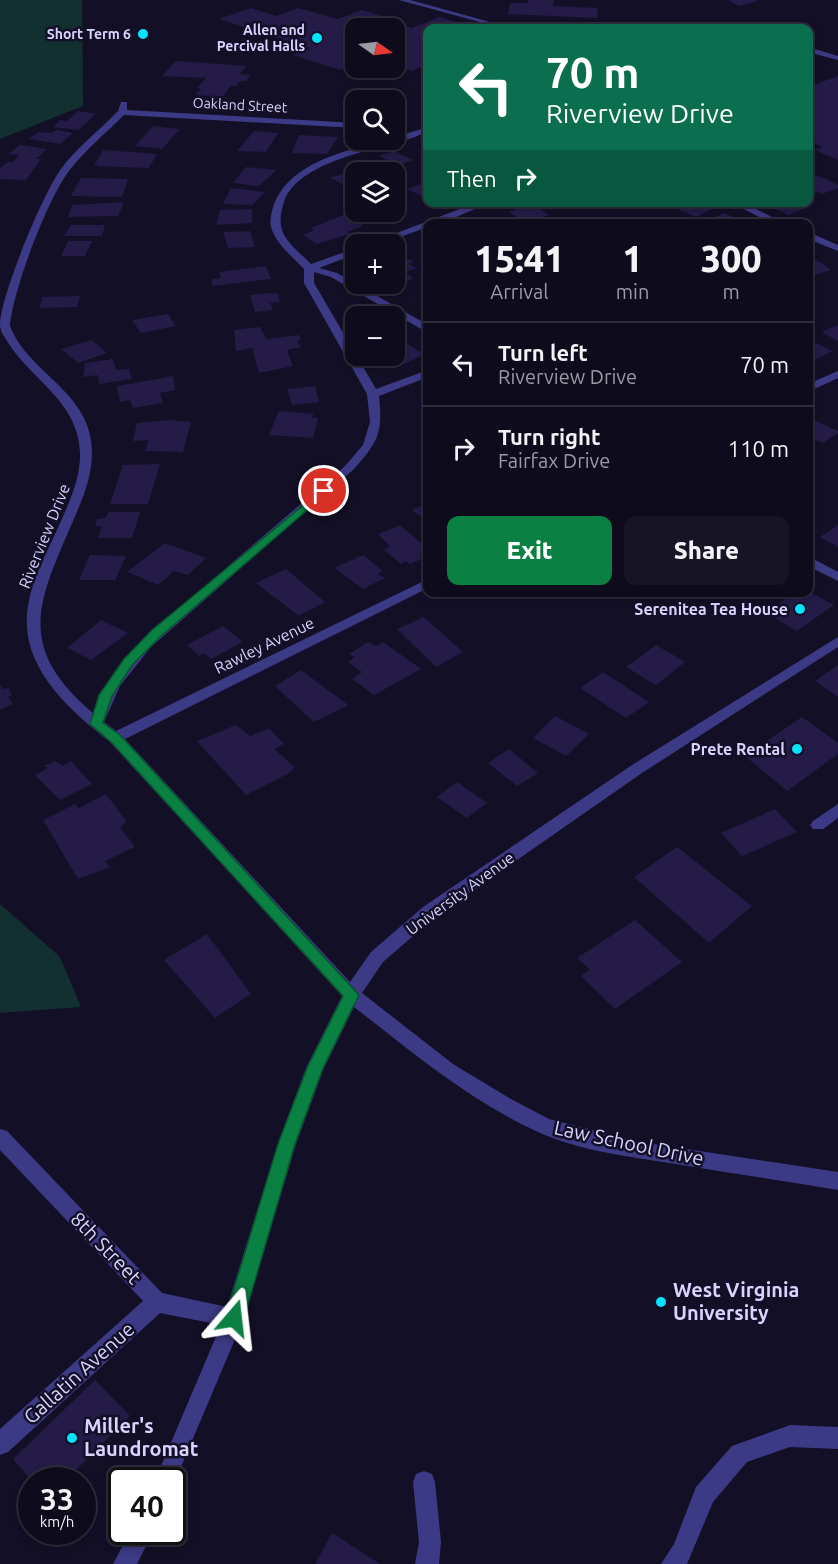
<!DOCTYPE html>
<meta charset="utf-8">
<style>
:root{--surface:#0e0b1c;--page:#171425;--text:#f1f3f6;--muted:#9b9ba3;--line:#2e2b3b;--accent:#0b8043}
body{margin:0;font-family:Ubuntu,sans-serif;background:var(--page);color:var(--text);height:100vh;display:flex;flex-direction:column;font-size:22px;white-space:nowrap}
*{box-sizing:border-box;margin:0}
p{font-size:20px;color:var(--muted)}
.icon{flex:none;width:33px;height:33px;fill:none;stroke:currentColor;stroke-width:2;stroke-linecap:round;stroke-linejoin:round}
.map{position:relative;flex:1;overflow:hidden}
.details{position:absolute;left:423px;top:219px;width:390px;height:378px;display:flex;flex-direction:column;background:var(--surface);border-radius:12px;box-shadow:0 3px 9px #0003,0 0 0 2px var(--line)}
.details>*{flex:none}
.top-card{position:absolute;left:423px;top:24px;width:390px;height:183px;border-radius:12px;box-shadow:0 3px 9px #0003,0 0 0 2px var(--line);background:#0b6e4f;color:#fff;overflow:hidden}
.needle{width:39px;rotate:104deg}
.controls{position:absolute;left:345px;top:18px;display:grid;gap:12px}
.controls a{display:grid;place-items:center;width:60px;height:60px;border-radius:12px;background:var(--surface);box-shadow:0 3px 9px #0003,0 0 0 2px var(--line);font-size:30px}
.speed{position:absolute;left:18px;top:1467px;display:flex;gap:12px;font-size:30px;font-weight:700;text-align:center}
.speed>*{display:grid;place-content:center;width:78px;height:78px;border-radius:50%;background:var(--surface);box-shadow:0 3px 9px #0003,0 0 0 2px var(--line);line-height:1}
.speed small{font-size:15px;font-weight:400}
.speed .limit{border:3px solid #111;border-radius:9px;background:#fff;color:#111}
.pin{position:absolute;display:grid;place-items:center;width:51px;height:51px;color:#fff;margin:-26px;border:3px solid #fff;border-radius:50%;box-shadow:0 2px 6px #0007}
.me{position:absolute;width:66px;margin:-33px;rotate:17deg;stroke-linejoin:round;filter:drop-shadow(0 0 4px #0008)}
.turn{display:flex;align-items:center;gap:21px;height:126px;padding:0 24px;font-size:27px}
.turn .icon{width:78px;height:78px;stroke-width:2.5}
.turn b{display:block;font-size:42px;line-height:51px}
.then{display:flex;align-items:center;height:57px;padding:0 24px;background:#0003;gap:12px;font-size:22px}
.eta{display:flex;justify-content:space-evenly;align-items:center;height:102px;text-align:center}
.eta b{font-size:36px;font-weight:800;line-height:42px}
.cta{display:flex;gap:12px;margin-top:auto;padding:12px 24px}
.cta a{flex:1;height:69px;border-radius:12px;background:var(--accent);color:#fff;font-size:24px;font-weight:800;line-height:69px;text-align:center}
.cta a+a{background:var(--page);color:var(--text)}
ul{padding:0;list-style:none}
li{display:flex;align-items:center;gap:18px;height:84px;padding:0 24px;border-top:2px solid var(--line)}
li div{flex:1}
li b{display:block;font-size:22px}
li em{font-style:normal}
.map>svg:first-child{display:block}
.green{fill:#12302f}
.building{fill:#241b47}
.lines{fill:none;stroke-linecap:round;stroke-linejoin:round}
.minor{fill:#3d3a85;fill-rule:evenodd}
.route{fill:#0b8043;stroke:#07532c;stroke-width:1.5}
.poi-dot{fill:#00e5ff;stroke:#130f26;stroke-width:2}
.labels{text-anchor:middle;stroke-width:5;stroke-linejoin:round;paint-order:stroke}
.far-poi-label{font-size:14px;font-weight:bold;fill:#d9d4ff;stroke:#130f26;text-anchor:end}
.far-street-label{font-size:14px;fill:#d9d4ff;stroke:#130f26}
.street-label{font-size:16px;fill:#d9d4ff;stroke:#130f26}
.poi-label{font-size:16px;font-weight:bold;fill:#d9d4ff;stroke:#130f26;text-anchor:end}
.near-street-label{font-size:20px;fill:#d9d4ff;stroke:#130f26}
.near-poi-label{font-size:20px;font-weight:bold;fill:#d9d4ff;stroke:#130f26;text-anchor:start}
</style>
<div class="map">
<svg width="838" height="1564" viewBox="0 0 838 1564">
<rect width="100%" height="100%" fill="#130f26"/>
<g class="green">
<polygon points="0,0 82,0 83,106 0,139"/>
<polygon points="0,904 60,957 81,1007 0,1013"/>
</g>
<g class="building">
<polygon points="528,0 554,0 553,6 598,8 597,18 508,14 510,3 528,3"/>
<polygon points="732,0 757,0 758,1 739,6 728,1"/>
<polygon points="251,8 277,16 298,8 338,19 362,10 396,20 391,22 412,28 439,17 478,28 428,28 428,64 412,71 394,66 394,28 356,28 356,64 340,70 293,55 310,48 219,19"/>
<polygon points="176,61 247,66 239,74 250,75 246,81 240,81 236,86 230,86 223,97 195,95 201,89 197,88 206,78 162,76"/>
<polygon points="838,76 838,160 815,150 823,147 808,141 808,87"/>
<polygon points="78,111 96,114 78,130 53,127 60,120 67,121"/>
<polygon points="153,126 180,129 162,149 135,146"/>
<polygon points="57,130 73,133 60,144 28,139 39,132 51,133"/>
<polygon points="254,131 278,133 266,152 237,151"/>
<polygon points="299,135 338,137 327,154 292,153"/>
<polygon points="20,145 47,149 36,159 41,159 26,180 0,179 0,168 8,162 13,162 19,155 8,154"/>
<polygon points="103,150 157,154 149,168 94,166"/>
<polygon points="394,151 413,160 398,165 379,156"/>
<polygon points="370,161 389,168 377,172 368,172 354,166"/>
<polygon points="246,167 277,170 259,186 233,183"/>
<polygon points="808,171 838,185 838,188 822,194 808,188"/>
<polygon points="348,172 356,175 356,184 350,187 330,178"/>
<polygon points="81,178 128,179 122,197 71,196"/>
<polygon points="428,182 428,199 407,189"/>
<polygon points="231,188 265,192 252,205 223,204"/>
<polygon points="124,202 118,216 68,217 72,205"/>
<polygon points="669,202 700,202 714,208 696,217 666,204"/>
<polygon points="759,202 808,202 814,204 789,215"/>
<polygon points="533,204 549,215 526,222 508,212"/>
<polygon points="252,209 252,223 216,225 220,210"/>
<polygon points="348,213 356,217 363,226 347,232 350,234 316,244 303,235 314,230 311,228"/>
<polygon points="724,213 736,218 724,224 700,224"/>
<polygon points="71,225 105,225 102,236 64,236"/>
<polygon points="250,231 255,247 228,248 223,232"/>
<polygon points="68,241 92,241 85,256 61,256"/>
<polygon points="394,251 414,262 408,264 417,268 405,272 413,278 398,286 394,284"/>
<polygon points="810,258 822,263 831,270 808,277"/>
<polygon points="266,266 271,279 213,286 211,279 221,278 219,272"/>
<polygon points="272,293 278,294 280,302 270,303 273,310 255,312 250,295"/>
<polygon points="80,296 77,307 40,308 42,297"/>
<polygon points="168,314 176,326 141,333 132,320"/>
<polygon points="838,325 838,341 822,332"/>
<polygon points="260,327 267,339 299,335 301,340 297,341 301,347 287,350 293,366 259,373 252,348 236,351 234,330"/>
<polygon points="394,336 424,354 405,364 390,356 394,356"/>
<polygon points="808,339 833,351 808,363"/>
<polygon points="92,340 107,353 78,363 61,349"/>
<polygon points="113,359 116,370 129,369 132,379 99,384 98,375 83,377 85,363"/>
<polygon points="173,376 175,390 160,393 163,403 133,408 130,400 120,402 117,386"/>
<polygon points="315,386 319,402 292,405 287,389"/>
<polygon points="279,411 314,414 311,417 318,418 313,438 269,435"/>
<polygon points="808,417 838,431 838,433 823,443 808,437"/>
<polygon points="170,420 191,422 183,452 145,451 149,440 133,441 137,423"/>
<polygon points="160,464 148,504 110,504 123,465"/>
<polygon points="428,503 428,522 412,510"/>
<polygon points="109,512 140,512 132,538 98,538 102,527 95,526 97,519 105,518"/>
<polygon points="400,525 428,549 428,552 420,555 424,558 410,564 406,561 401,564 384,550 390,546 378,534"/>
<polygon points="838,525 838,547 820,537"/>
<polygon points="165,543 206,558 188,575 174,571 158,585 127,572"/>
<polygon points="90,555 126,556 115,580 79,580"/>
<polygon points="363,555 383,571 377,574 385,578 363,589 334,568"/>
<polygon points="286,569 325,602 299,616 256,583"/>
<polygon points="808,591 834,605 797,631 766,613 795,592"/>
<polygon points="424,617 463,652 436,667 397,629"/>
<polygon points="101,620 128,633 91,660 67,648"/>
<polygon points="223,626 243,642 211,659 204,653 199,656 187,645"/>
<polygon points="368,642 376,646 383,642 421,669 374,695 352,679 362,672 348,662 355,657 349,654"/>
<polygon points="656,645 685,662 656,685 626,667"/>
<polygon points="838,665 838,697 815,681"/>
<polygon points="301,670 348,705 314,722 275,686"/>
<polygon points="603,672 649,702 626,718 580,688"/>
<polygon points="0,685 3,689 9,688 12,696 8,697 13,704 0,710"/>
<polygon points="555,716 589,734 566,756 533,738"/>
<polygon points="802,717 838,743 838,754 787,791 745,756"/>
<polygon points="236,725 250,736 269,728 284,744 274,749 295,767 289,773 246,795 197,741"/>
<polygon points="509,749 538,773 517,786 488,763"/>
<polygon points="55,761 63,766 71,761 92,784 60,800 35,775 48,768 44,766"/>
<polygon points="457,782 487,803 467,818 437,797"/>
<polygon points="106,794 127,822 120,827 135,847 105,861 110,867 78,879 43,820 75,804 79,808"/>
<polygon points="775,809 797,832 742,856 721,833"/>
<polygon points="677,847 752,906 709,943 634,877"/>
<polygon points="635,920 682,962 615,1009 581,976 590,970 577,958"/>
<polygon points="207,934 251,994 215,1018 164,960"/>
<polygon points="95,1380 130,1416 66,1480 31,1480 13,1459"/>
<polygon points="332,1533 380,1564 315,1564"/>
</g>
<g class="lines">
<g class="minor">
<polygon points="399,0 410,0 512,28 502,28"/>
<polygon points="808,47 838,56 838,60 808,52"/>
<path d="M121,102H127V110L356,123V128L124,115C106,133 85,150 69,171C47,200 13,290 10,326C26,369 80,388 90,435C96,463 87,489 76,514C41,597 11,644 93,713L115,671L141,641L345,466L363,445L370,422L367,394L304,283V269C293,257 278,246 272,230C269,222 271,215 273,207C289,162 345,151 387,140H394V137L422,129L426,131C417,138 403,140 391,144C359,153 296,166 284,202C273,234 290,243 311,264L356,248V254L319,268L337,273L428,325V333L331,277L314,272V283L376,389L428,370V377L379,396C383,434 378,442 353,470L151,647L120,686L104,722L116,731L428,579V588L125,739L350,982L371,952L423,907L632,765L838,637V647L642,773L435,917L383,962L362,993L453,1064L511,1099L549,1119L640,1142L838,1172V1190C784,1181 730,1173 676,1164C631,1157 580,1151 538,1132C470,1101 412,1052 354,1007L324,1068L296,1144L244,1318L172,1488V1480H155L221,1325L160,1313L8,1452L0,1455V1429L143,1301L0,1150V1129L7,1131L162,1293L227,1307L278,1144L306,1068L342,996L110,742C68,709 18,665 28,606C32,579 46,554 57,530C68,505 81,479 80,452C78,401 32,381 7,341C4,336 0,331 0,325C0,297 43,193 61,169C77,147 99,131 118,111Z"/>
<polygon points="478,202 491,202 440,224 428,224 428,227 380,244 368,244"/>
<polygon points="730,202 742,202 786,224 773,224"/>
<polygon points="808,232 838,245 838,251 808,239"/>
<polygon points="838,371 838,378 808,392 808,384"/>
<polygon points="808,556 838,572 838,581 808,566"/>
<polygon points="838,804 838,818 823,829 813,829 810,825 813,821"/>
<polygon points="790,1425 838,1427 838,1449 790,1447 747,1462 713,1502 687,1564 661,1564 674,1544 696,1487 732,1446"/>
<polygon points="424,1471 432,1474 435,1482 441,1542 439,1564 415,1564 419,1542 413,1482 416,1474"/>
<polygon points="130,1532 153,1532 137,1564 113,1564"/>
</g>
</g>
<polygon class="route" points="324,488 327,489 327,493 161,636 133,664 112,696 103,723 120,735 359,995 323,1068 295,1144 244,1318 241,1325 234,1328 228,1325 225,1318 278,1144 307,1068 343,996 111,742 90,724 99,695 124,659 152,630"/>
<g class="poi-dot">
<circle cx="143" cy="34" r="6"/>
<circle cx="317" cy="38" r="6"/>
<circle cx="800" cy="609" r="6"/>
<circle cx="797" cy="749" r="6"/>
<circle cx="661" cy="1302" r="6"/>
<circle cx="72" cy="1438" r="6"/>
</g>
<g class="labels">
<g class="far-poi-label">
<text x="305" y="35">Allen and<tspan x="305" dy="16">Percival Halls</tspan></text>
<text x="131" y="39">Short Term 6</text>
</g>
<g class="far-street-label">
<text transform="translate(240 105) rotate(3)" y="5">Oakland Street</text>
</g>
<g class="street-label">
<text transform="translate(44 536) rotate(-68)" y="6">Riverview Drive</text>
<text transform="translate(264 645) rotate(-26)" y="6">Rawley Avenue</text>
<text transform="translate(460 893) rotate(-36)" y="6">University Avenue</text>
</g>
<g class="poi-label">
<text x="788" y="615">Serenitea Tea House</text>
<text x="785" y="755">Prete Rental</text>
</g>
<g class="near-street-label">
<text transform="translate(629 1143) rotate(12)" y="7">Law School Drive</text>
<text transform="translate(106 1248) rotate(46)" y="7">8th Street</text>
<text transform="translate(79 1373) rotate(-42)" y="7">Gallatin Avenue</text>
</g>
<g class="near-poi-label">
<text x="673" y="1297">West Virginia<tspan x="673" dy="23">University</tspan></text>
<text x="84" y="1433">Miller's<tspan x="84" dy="23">Laundromat</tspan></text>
</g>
</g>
</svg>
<div class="controls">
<a><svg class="needle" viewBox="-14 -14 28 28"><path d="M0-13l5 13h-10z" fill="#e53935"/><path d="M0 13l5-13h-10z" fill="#9b9ba3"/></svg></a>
<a><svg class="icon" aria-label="search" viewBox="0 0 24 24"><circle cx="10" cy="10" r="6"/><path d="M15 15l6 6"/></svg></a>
<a><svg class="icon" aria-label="layers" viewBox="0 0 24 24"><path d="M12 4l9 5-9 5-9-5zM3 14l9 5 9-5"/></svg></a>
<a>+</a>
<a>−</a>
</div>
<div class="speed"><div>33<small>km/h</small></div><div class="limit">40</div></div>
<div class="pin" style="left:324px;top:491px;background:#d93025"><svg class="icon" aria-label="arrive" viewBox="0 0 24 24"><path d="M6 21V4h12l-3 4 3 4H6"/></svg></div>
<svg class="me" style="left:234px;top:1318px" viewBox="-20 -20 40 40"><path d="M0-17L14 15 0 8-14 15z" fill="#0b8043" stroke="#fff" stroke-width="4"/></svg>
<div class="top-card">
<div class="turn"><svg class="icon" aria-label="left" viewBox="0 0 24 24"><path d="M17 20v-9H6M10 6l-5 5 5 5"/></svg><div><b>70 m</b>Riverview Drive</div></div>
<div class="then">Then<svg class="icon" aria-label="right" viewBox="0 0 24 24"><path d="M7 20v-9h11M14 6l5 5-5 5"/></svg></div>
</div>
<section class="details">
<div class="eta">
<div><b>15:41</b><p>Arrival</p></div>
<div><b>1</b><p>min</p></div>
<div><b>300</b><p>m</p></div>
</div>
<ul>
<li><svg class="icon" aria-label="left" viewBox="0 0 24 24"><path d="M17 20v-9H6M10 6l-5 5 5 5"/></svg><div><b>Turn left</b><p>Riverview Drive</p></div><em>70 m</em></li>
<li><svg class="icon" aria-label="right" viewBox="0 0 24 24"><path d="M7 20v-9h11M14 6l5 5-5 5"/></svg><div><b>Turn right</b><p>Fairfax Drive</p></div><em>110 m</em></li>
</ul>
<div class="cta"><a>Exit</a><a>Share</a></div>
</section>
</div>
